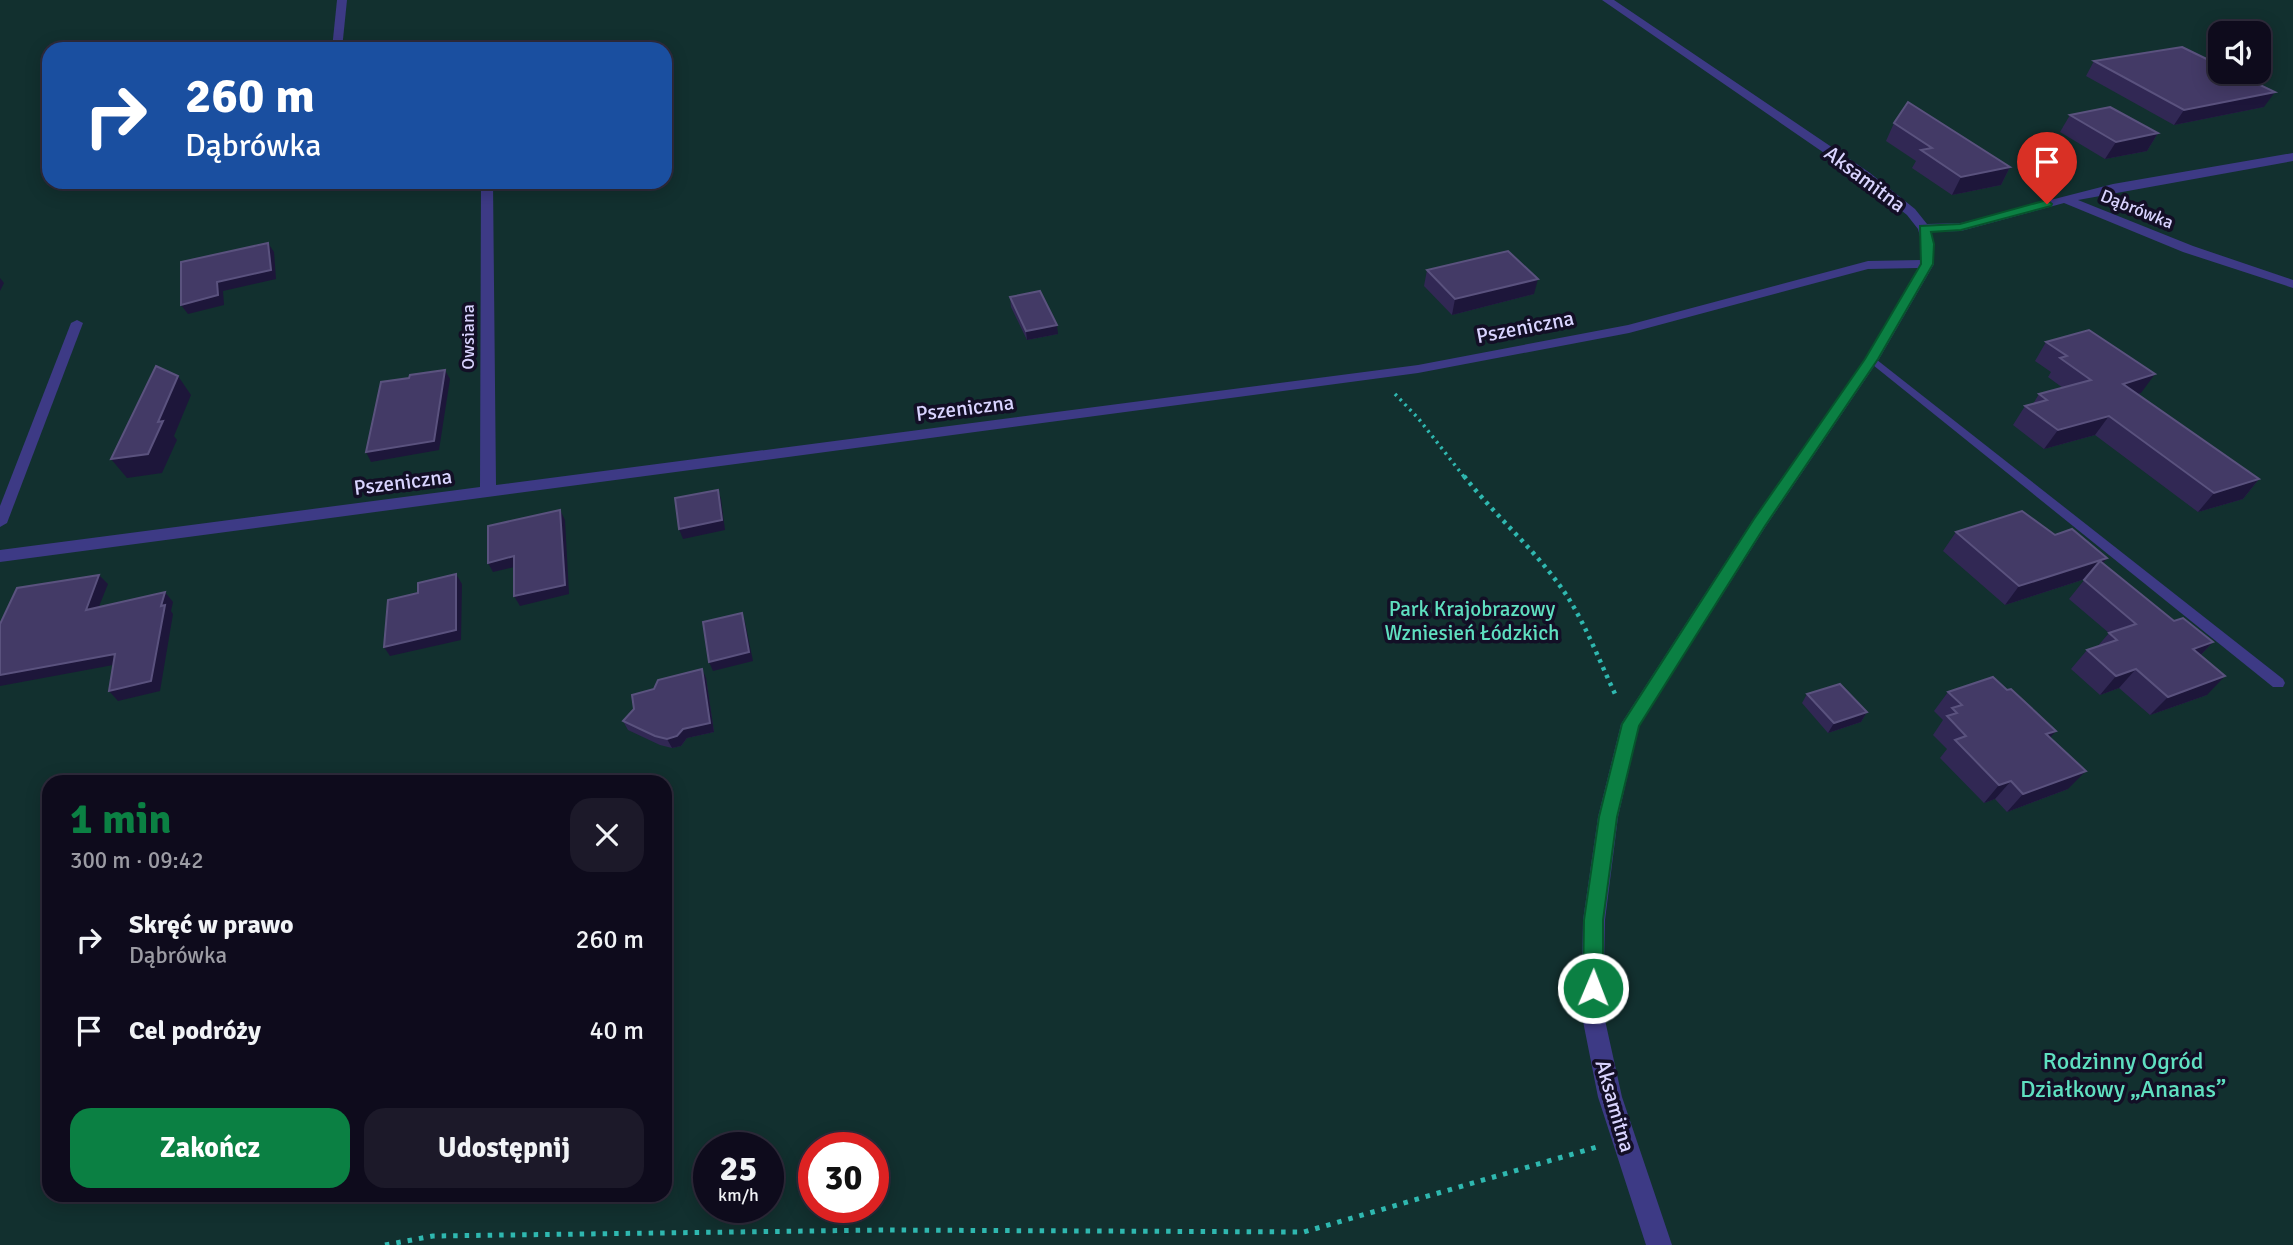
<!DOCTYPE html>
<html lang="pl">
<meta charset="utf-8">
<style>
:root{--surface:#0e0b1c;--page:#1c1929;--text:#f1f3f6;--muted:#9b9ba3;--line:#2e2b3b;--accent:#0b8043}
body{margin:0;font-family:Signika,sans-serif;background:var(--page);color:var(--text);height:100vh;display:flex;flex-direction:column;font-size:26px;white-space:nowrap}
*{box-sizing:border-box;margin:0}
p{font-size:23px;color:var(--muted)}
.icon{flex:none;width:38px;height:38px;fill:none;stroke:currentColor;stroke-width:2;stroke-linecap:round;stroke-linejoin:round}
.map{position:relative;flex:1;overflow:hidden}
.drawer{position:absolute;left:42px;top:775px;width:630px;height:427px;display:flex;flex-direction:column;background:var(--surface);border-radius:21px;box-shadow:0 4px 18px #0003,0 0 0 2px var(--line)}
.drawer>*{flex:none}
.hud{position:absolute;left:42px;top:42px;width:630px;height:147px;border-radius:21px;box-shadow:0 4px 18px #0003,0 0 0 2px var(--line);background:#1a4fa0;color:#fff;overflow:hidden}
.tools{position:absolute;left:2208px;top:21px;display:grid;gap:14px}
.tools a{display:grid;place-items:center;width:63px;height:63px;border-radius:14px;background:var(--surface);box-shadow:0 4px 18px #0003,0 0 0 2px var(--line);font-size:35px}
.speed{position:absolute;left:693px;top:1132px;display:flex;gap:14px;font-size:35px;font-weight:700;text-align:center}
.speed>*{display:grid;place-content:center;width:91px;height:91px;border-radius:50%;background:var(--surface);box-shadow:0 4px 18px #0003,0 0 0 2px var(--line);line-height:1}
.speed small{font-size:18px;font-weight:400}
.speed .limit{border:10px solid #d22;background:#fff;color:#111}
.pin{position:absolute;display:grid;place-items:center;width:60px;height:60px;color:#fff;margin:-72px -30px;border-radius:50% 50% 50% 0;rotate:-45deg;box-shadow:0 0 7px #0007}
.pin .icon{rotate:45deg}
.me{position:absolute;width:77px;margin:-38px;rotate:1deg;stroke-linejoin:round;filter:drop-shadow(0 0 5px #0008)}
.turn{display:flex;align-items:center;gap:24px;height:147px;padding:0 28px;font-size:32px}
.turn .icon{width:91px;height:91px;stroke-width:2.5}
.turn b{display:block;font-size:49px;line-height:60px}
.round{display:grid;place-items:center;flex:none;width:74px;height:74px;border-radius:21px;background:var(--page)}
.headline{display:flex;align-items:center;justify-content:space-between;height:119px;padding:0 28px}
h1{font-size:42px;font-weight:700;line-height:52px;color:var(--accent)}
.action{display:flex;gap:14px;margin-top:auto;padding:14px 28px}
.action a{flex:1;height:80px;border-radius:21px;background:var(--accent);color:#fff;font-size:28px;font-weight:700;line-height:80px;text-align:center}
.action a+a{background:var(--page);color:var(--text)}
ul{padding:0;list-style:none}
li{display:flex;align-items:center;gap:21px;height:91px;padding:0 28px}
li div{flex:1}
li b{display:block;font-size:26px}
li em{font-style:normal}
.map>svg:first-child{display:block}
.green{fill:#12302f;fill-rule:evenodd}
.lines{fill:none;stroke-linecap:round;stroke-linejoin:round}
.path-far2{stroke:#2fb8b0;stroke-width:3.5;stroke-dasharray:2.5 4.5;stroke-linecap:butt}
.path-far1{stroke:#2fb8b0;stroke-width:4.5;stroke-dasharray:3.5 5;stroke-linecap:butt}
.path{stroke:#2fb8b0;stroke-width:5;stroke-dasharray:4.5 7;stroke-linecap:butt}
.service{fill:#3d3a85;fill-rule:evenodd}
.minor{fill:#3d3a85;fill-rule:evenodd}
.wall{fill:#312854}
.shaded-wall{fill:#1d163a}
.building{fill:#433a66;stroke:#5a527e;stroke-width:2}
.route{fill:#0b8043;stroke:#07532c;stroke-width:2}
.labels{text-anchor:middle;stroke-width:7;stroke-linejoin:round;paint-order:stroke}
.far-street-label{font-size:18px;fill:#d9d4ff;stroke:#130f26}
.street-label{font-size:21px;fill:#d9d4ff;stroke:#130f26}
.park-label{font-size:21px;fill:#5fe0c0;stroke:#130f26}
.near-park-label{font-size:24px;fill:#5fe0c0;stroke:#130f26}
</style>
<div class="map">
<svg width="2293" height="1245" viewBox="0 0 2293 1245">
<rect width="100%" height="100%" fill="#130f26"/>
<path class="green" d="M0,0H2293V1245H0ZM2221,33H2259V72H2221ZM49,49H665V182H49ZM49,782H665V1195H49ZM709,1148H768V1208H709ZM814,1148H873V1208H814Z"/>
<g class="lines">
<polyline class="path-far2" points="1395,394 1418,418 1465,478"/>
<path class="path-far1" d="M1464,476C1496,517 1538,552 1567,596C1587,627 1601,665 1617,698"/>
<polyline class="path" points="385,1245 433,1236 883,1230 1304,1232 1597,1147"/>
<g class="service">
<polygon points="77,320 83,323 7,523 0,527 0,506 71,323"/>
<polygon points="1872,356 2283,679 2285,683 2283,687 2273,687 1868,361 1866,359"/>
</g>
<g class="minor">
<polygon points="337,0 347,0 342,49 332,49"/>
<polygon points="1602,0 1614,0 1870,173 1915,209 1927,224 1961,223 2113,184 2293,153 2293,161 2078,200 2193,246 2293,280 2293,288 2183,252 2064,203 1961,231 1931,232 1934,244 1934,264 1879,359 1766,526 1639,726 1618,817 1605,920 1603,1011 1622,1097 1672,1245 1646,1245 1598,1097 1581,1011 1583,920 1598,817 1621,724 1754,518 1865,359 1918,268 1868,269 1629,333 1418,373 0,562 0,550 480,487 481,182 493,182 496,485 1418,365 1628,325 1868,261 1921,260 1922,244 1918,229 1907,215 1862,179"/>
</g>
</g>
<g class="wall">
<polygon points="2094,61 2264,107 2174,125 2086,76"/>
<polygon points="2070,115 2158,133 2147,151 2105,159 2060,132"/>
<polygon points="1894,123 2010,167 2001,185 1952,195 1912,168 1916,161 1886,141"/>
<polygon points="1427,270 1534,294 1452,315 1424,286"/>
<polygon points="1010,297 1058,334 1027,340 1011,307"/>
<polygon points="2046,342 2141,393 2138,394 2259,479 2243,499 2198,512 2095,435 2044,449 2013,425 2025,406 2033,404 2039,394 2063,388 2048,377 2051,372 2035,361"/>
<polygon points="1956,532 2055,535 2107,558 2103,563 2174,621 2213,642 2200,656 2207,695 2150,715 2119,688 2100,695 2071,669 2087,650 2097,647 2109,633 2069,599 2085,579 2005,605 1943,551"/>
<polygon points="706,678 714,732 687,738 681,746 672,748 660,745 628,730 623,721"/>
<polygon points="1948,692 2050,738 2068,789 2007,812 1995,799 1984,803 1940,758 1947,749 1933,735 1943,720 1934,711"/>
<polygon points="1807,694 1867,712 1861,722 1828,733 1802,703"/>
</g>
<g class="shaded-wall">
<polygon points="2275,92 2264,107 2174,125 2184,110"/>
<polygon points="2158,133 2147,151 2105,159 2116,142"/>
<polygon points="2010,167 2001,185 1952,195 1961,177"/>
<polygon points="268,243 274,252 276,279 223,291 224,305 188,314 181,305 217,282"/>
<polygon points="0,278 4,283 0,291"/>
<polygon points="1538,279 1534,294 1452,315 1455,299"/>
<polygon points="1057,325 1058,334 1027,340 1026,331"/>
<polygon points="445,370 450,379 439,450 371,462 366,452"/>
<polygon points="2155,374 2141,393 2109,403 2123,384"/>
<polygon points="178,376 191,395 174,436 177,440 162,473 127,478 111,459 158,422"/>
<polygon points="2109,416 2095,435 2044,449 2058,430"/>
<polygon points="2259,479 2243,499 2198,512 2214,493"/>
<polygon points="718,490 721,499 725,530 683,539 679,529"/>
<polygon points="560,510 565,520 569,594 520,606 514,596"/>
<polygon points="514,556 519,566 493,572 488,563"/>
<polygon points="2107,558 2091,577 2005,605 2019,586"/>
<polygon points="456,574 462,584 461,640 390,656 384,647"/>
<polygon points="99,575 108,584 94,619 86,610"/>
<polygon points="165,592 173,602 171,611 173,614 160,691 118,701 109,691 161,606"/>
<polygon points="742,613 745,622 753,661 713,671 709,662"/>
<polygon points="2213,642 2195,661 2193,649"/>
<polygon points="115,654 124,663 0,686 0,675"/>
<polygon points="702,669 706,678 714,732 687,738 681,746 672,748 667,739"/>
<polygon points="2136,669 2119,688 2100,695 2116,676"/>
<polygon points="2225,676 2207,695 2150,715 2168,697"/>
<polygon points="1867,712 1861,722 1828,733 1834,723"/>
<polygon points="2056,731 2040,749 2046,734"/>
<polygon points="2086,771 2068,789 2007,812 2023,794"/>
<polygon points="2011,781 1995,799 1984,803 1999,785"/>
</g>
<g class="building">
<polygon points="2182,47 2221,66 2221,72 2233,72 2275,92 2184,110 2094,61"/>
<polygon points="1908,102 2010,167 1961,177 1921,150 1932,148 1894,123"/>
<polygon points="2110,107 2158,133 2116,142 2070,115"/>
<polygon points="268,243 271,270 217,282 218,295 181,305 181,262"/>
<polygon points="1508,251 1538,279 1455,299 1427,270"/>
<polygon points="1040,291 1057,325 1026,331 1010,297"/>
<polygon points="2089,330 2155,374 2123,384 2259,479 2214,493 2109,416 2058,430 2025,406 2047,400 2039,394 2091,380 2060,358 2067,356 2046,342"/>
<polygon points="156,366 178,376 158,422 163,421 148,454 111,459"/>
<polygon points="445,370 434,441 366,452 381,382 409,378 410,375"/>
<polygon points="718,490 722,520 679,529 675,498"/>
<polygon points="560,510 565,585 514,596 514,556 488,563 488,526"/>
<polygon points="2022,511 2055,535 2072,529 2107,558 2019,586 1956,532"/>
<polygon points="2100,561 2174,621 2183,618 2213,642 2193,649 2225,676 2168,697 2136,669 2116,676 2087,650 2117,640 2109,633 2136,624 2084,580"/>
<polygon points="456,574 456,630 384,647 388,600 418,593 418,583"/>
<polygon points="99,575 86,610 165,592 161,606 165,605 151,681 109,691 115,654 0,675 0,624 17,588"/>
<polygon points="742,613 749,652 709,662 703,622"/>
<polygon points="702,669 710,723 683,729 677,736 667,739 655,736 623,721 634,709 632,695 654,689 658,680"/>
<polygon points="1993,677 2007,690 2011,689 2056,731 2046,734 2086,771 2023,794 2011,781 1999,785 1955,740 1966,736 1947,716 1957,713 1952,708 1962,705 1948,692"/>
<polygon points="1840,684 1867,712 1834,723 1807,694"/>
</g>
<polygon class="route" points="2047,200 2052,204 2051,206 1961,230 1931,232 1934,244 1933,264 1878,359 1765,526 1639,726 1617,817 1603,920 1603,988 1600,995 1593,998 1586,995 1583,988 1584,920 1599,817 1622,724 1754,519 1865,359 1921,264 1920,226 1960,224"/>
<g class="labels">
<g class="far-street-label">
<text transform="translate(2137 209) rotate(22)" y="6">Dąbrówka</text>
<text transform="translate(468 337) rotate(-90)" y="6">Owsiana</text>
</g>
<g class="street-label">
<text transform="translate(1865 179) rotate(37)" y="7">Aksamitna</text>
<text transform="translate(1525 327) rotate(-11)" y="7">Pszeniczna</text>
<text transform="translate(965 408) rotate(-7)" y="7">Pszeniczna</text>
<text transform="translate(403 482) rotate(-7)" y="7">Pszeniczna</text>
<text transform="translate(1615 1106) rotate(74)" y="7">Aksamitna</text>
</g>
<g class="park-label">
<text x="1472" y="616">Park Krajobrazowy<tspan x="1472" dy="24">Wzniesień Łódzkich</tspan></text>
</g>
<g class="near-park-label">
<text x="2123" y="1069">Rodzinny Ogród<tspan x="2123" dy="28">Działkowy „Ananas”</tspan></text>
</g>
</g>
</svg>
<div class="tools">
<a><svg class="icon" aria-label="sound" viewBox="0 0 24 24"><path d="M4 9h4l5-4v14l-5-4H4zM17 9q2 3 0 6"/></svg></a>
</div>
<div class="speed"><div>25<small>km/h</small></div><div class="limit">30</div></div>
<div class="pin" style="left:2047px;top:204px;background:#d93025"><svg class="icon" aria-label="arrive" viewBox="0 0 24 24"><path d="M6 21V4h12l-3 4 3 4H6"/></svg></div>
<svg class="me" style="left:1593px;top:988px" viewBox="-20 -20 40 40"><circle r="17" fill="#0b8043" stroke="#fff" stroke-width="3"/><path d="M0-11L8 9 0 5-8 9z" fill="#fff"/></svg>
<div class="hud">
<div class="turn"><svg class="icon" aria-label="right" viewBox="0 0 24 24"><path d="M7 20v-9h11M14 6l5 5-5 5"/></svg><div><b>260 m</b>Dąbrówka</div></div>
</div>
<section class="drawer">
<div class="headline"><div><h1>1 min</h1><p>300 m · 09:42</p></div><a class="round"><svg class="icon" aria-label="close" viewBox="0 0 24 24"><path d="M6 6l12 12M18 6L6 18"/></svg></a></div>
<ul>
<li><svg class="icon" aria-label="right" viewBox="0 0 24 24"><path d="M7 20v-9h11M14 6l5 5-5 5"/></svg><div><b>Skręć w prawo</b><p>Dąbrówka</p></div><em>260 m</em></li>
<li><svg class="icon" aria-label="arrive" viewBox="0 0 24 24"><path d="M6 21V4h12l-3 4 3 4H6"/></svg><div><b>Cel podróży</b></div><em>40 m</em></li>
</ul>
<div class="action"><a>Zakończ</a><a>Udostępnij</a></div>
</section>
</div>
